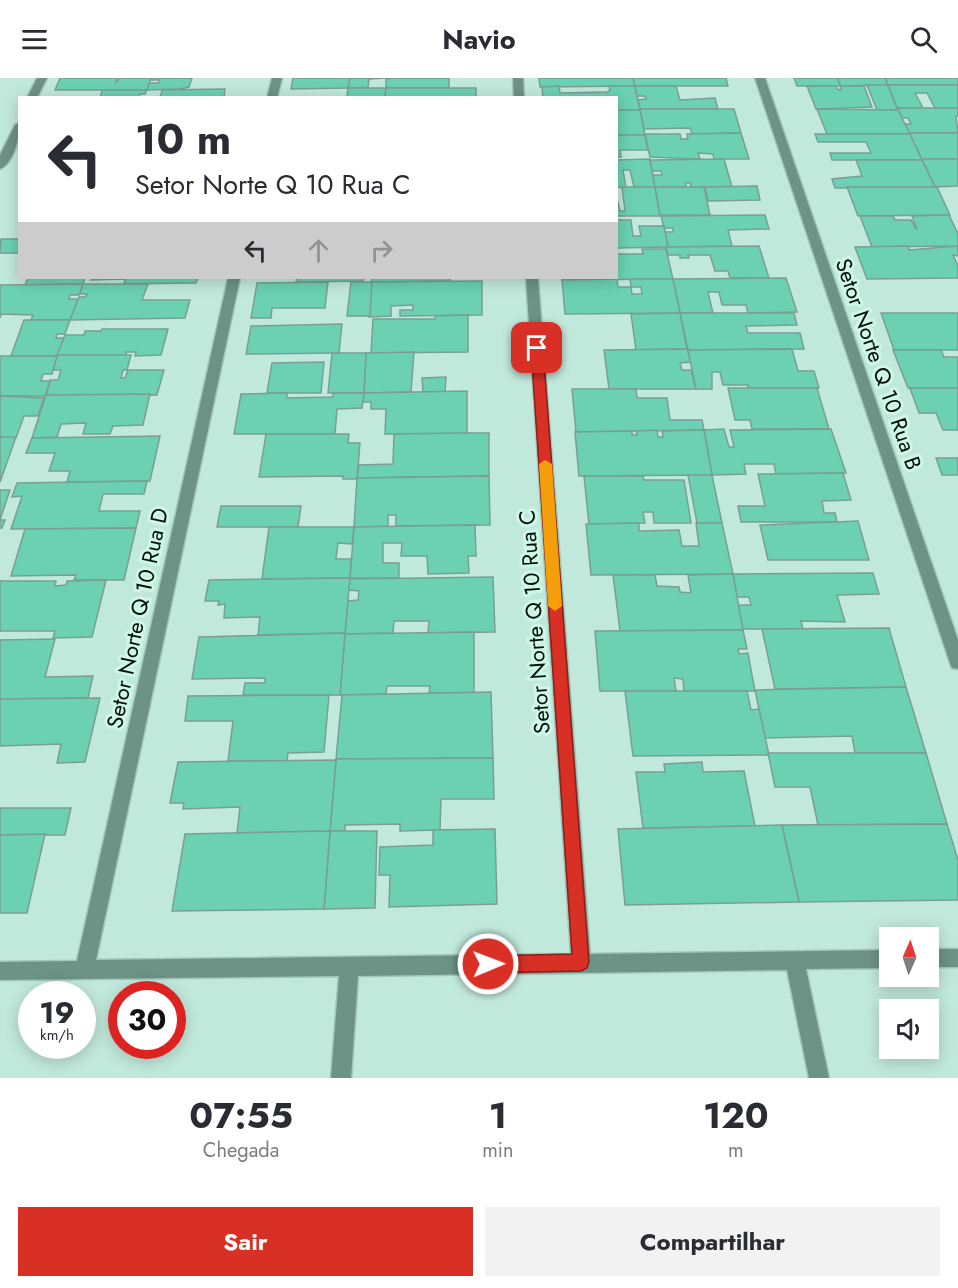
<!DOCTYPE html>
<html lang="pt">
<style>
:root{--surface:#fff;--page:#f2f2f3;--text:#2b2b33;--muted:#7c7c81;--accent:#d93025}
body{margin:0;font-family:Jost,sans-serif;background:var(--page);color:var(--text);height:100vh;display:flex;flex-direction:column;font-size:22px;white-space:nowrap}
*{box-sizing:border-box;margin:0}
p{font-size:20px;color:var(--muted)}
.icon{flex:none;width:33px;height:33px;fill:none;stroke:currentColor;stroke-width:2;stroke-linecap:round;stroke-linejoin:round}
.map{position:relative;height:1000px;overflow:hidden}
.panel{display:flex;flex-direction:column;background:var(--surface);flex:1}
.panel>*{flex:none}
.hud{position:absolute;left:18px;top:18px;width:600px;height:183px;border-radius:0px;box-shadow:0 3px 15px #0003;background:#fff;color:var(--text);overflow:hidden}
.needle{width:39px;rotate:3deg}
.buttons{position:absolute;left:879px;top:849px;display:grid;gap:12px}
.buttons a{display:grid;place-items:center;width:60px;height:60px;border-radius:0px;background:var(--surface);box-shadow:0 3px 15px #0003;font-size:30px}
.speed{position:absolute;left:18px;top:903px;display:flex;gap:12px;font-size:30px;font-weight:700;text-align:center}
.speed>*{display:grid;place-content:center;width:78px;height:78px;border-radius:50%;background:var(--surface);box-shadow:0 3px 15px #0003;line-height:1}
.speed small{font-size:15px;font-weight:400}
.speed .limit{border:9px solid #d22;background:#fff;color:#111}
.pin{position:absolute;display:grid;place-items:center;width:51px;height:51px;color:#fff;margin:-26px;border-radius:12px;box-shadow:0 3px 9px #0006}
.me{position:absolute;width:66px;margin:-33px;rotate:89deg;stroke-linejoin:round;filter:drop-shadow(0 0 4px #0008)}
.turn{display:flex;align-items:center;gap:21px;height:126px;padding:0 18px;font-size:27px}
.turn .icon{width:78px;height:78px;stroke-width:2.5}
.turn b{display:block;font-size:42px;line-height:51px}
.lanes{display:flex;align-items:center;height:57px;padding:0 18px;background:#0003;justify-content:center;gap:30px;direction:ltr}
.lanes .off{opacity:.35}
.eta{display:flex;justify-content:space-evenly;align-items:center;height:102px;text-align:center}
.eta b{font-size:36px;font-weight:700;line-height:42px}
.action{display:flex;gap:12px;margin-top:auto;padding:12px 18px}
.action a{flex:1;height:69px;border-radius:0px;background:var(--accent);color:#fff;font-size:24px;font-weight:700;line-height:69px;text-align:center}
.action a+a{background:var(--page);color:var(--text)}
header{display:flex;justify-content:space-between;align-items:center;height:78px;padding:0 18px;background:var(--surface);font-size:27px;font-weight:700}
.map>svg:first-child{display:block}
.building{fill:#6bd1b2;stroke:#799f92;stroke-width:1.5}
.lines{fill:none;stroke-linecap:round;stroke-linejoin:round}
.street-casing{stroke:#a3c6ba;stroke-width:3}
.street{fill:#6c9385;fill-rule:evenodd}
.route{fill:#d93025;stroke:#8d1f18;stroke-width:1.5}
.slow{fill:#f59e0b}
.labels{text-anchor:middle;stroke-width:6;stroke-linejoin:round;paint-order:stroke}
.street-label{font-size:22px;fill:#030f0b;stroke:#cef7e8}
</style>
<header><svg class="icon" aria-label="menu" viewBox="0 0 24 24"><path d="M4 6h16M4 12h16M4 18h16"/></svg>Navio<svg class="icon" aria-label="search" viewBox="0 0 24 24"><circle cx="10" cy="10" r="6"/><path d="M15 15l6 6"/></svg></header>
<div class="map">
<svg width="958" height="1000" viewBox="0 0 958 1000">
<rect width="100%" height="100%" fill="#c1e9db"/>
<g class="building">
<polygon points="60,0 117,0 116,4 120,0 151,0 147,12 55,12"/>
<polygon points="151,0 192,0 189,9 180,11 147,12 149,5 159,5 159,2 150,2"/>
<polygon points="293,0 350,0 348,10 291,11"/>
<polygon points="350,0 386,0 369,1 368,10 348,10"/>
<polygon points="393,0 449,0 449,10 386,10 386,1"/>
<polygon points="539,0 633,0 635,8 540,9"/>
<polygon points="633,0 726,0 728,8 635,8"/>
<polygon points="794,0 837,0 841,8 797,8"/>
<polygon points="837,0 885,0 888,7 841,8"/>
<polygon points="885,0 958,0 958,7 888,7"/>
<polygon points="867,7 888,7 898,32 877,32"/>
<polygon points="888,7 958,7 958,30 935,30 927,15 915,15 923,30 897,30"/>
<polygon points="559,8 560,15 607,14 610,12 609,8 635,8 640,32 616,32 616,20 543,20 542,9"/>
<polygon points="635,8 676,8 680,22 715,20 718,31 640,31 638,22 646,21 645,18 637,18"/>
<polygon points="807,8 836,8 837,11 841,12 840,8 864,8 872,29 816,31"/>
<polygon points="348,10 386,10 385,20 300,20 347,19"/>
<polygon points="386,10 476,10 476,19 385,20"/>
<polygon points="225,11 224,20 160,20 162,12"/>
<polygon points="102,12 147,12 145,16 140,16 139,19 144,20 100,20"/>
<polygon points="897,30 958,30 958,38 956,38 958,55 909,55 905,46 911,46 908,40 902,40"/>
<polygon points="640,31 734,31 741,55 692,56 690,50 644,51"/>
<polygon points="817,31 898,32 910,56 827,56"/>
<polygon points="616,32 640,32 645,57 616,57"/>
<polygon points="741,55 749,81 714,81 713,76 698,75 700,81 650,79 645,56 680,56 681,61 688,61 687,56"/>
<polygon points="909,55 958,55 958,81 922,81"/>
<polygon points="815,56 910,56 922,82 832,82 830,75 871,75 866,64 818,64"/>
<polygon points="616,57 645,57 648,72 620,72 621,79 616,79"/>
<polygon points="650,81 655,109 634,109 630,92 623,92 626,110 616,109 616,82"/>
<polygon points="724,81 732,109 691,109 690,105 686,105 686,109 655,109 653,97 662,97 661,93 652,93 650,82"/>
<polygon points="922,81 958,81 958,108 935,109"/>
<polygon points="856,82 922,82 935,109 835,110 832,101 862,98"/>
<polygon points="757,108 760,122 708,123 705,109"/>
<polygon points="622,109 655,109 660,138 616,138 616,116 620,133 625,133"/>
<polygon points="655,109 704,109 710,137 660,137"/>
<polygon points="847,109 937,109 950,137 858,138"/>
<polygon points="765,137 769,151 728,152 732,168 668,169 665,154 673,154 673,150 664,150 661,138"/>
<polygon points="949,137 958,156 958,168 872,169 860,138 893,138 895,142 911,142 917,152 912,138"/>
<polygon points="616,142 631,142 633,158 641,158 639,148 664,148 668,169 616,170"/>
<polygon points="1,161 20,161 20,175 0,175"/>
<polygon points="759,168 769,200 730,200 728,193 715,193 710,177 688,177 689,180 680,180 680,177 668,177 666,169"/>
<polygon points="908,168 909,172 958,168 958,178 953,177 958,188 958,200 867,201 855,169"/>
<polygon points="642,171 666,171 673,201 561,202 616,200 616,176 643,176"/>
<polygon points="28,200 85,200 83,206 25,207"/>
<polygon points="92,200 198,200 196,205 193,205 124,206 125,201 91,202"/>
<polygon points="297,200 364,200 363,203 296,204"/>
<polygon points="372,200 450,200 450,203 371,204"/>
<polygon points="786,200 797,234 748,235 746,227 722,227 719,214 708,214 713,235 680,235 673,201"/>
<polygon points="617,201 618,209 631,209 632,216 642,216 641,209 631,209 630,201 673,201 680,235 565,236 562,202"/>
<polygon points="482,203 482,237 400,238 400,232 413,232 413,227 391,228 391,238 369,239 371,204"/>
<polygon points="328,204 325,230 272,230 271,240 251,240 257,205"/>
<polygon points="351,204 372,204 370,238 347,238"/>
<polygon points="83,206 148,206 142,222 190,222 185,240 70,242 79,219 85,219 87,216 80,216"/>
<polygon points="83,206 79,217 70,217 69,221 78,221 70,242 31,242 33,237 1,236 0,240 0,207"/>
<polygon points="680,235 794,235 797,247 746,248 748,255 800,255 804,271 688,272"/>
<polygon points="680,235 687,271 636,272 631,236"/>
<polygon points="881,235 958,235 958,272 894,272"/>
<polygon points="468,237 468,274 371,275 373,241 435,241 435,238"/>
<polygon points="24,242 70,242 65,256 57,256 56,260 64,260 57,278 11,278"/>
<polygon points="342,246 339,275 246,276 251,248"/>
<polygon points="102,251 168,251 161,277 135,278 136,274 126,274 126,278 57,277 65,257 84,257 85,253 101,253"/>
<polygon points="687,271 691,284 680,285 682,292 691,292 696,311 609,311 604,272"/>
<polygon points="792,271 798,293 814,293 819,310 748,310 748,307 723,307 720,294 712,294 712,311 696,311 688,272"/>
<polygon points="893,272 941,272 944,279 958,279 958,310 908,310"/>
<polygon points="414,274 411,314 364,315 366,275"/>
<polygon points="332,275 366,275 364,315 328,315"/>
<polygon points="57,277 131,277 127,292 123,292 121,300 125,300 128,292 164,292 157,317 46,317 50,302 58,302 61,292 53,292"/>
<polygon points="0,278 57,278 52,296 43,296 41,303 50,303 45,318 0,318"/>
<polygon points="324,284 321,315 267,315 272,285"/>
<polygon points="446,299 445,314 423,314 422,300"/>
<polygon points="728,310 817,310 829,351 752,351 750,342 735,342"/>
<polygon points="910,310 958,310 958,352 943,352 936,335 919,335"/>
<polygon points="572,311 636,311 637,320 667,320 670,342 702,342 704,352 576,354"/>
<polygon points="467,313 467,356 385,356 386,331 371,331 371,324 363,324 364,315"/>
<polygon points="287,315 287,320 333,319 333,315 364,315 362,330 337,331 335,356 234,356 241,316"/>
<polygon points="150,316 143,347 113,348 110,356 83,356 86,345 61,346 57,359 32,360 46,317"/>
<polygon points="0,318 44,320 38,338 24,338 16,360 0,359"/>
<polygon points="724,351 729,369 734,369 730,352 831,351 846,395 776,396 774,386 744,386 746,396 712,397 704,352"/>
<polygon points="657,352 658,359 663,359 662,353 704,352 712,397 579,398 575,354 632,353 632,357 637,357 636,353"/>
<polygon points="459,355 489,355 489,398 357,400 359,387 393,386 394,356"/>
<polygon points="266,356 349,356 348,365 360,365 357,401 343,401 343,398 259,399"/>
<polygon points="160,358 150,403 67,404 70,393 49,393 55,375 26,375 32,360"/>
<polygon points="0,359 16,359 0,404"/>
<polygon points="936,380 958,380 958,397 942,397"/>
<polygon points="843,395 851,422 822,423 824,435 835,435 837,444 741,444 738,428 765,428 758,396"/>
<polygon points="688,397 712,397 722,445 697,445"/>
<polygon points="489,398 490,447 396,448 396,437 388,437 388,448 354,449 357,400"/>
<polygon points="584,398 643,398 644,402 684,402 691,445 654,445 653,434 643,434 645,445 589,446"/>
<polygon points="147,403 144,416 103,416 99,433 140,433 136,450 11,451 22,418 12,419 17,405"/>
<polygon points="0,412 10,412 0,442 5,442 2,450 0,450"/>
<polygon points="221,428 301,428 298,449 217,449"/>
<polygon points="858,443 869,482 768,482 760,447"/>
<polygon points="639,445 639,453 679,452 682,468 699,468 696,445 722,445 733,496 591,497 586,446"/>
<polygon points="475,447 476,478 468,478 469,495 428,496 427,478 401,478 402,465 383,465 383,485 399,485 399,500 350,500 354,449"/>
<polygon points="269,449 354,449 352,466 338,465 336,481 351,481 350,500 262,501"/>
<polygon points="136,450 124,502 74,502 76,497 11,498 25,451"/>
<polygon points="873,495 879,516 837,517 845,544 801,543 803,551 743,551 738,527 751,527 749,519 737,519 733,496"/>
<polygon points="733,496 743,552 620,553 613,497 655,497 657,508 679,509 680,514 691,515 688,497"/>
<polygon points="493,499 495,554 428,555 429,543 394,543 393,555 345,556 348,523 358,522 359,513 349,512 350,501"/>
<polygon points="350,500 345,555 258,557 260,539 224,540 225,526 218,527 219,523 205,523 209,502"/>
<polygon points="106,502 92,559 53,560 55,553 0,553 0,503 56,503 55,508 66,507 67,503"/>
<polygon points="889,550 906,609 775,611 762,551"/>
<polygon points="743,552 747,571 738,571 739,576 748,575 755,613 684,613 683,601 674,600 676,613 600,613 595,553"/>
<polygon points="474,554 474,615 429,615 430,608 387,608 386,616 340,617 345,556"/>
<polygon points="345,555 340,617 243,617 245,605 265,605 265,600 192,601 199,559"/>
<polygon points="55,561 45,599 93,598 88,620 0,621 0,562"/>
<polygon points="906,609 926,675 855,675 852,658 765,660 755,612"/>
<polygon points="625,613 747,613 751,632 759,631 769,677 633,678"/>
<polygon points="491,614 493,680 336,681 342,617"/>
<polygon points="329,617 324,674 288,675 287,683 228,683 233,643 185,643 188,618"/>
<polygon points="100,620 85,684 57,685 61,666 0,668 0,621"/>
<polygon points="768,675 926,675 947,746 818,747 810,709 775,709"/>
<polygon points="493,680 494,721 441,721 440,752 400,753 400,746 345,747 345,753 330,753 336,681"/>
<polygon points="336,682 330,753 237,755 240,729 183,731 184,725 170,725 178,684"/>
<polygon points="702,684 703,694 744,693 755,748 643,750 636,694 665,694 664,686"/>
<polygon points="0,730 71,730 65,757 0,757"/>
<polygon points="947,746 958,782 958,822 799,824 782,747"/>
<polygon points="782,747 799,824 625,827 618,751"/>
<polygon points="495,751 497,826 389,829 390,797 379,797 380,769 433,767 433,752"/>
<polygon points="330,753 377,753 375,830 324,831"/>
<polygon points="330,753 324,831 172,833 185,756"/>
<polygon points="45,756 27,835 0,835 0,757"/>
</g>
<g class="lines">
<g class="street-casing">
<g id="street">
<polygon points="37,0 47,0 37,20 27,20"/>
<polygon points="272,0 282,0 277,20 267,20"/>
<polygon points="513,0 523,0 524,20 514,20"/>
<polygon points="755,0 765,0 958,562 958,591 952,590 950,585"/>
<path d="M20,44C20,58 14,85 0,91V77L15,47Z"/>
<polygon points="228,200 240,200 96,882 571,876 526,200 538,200 590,876 890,872 890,890 806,891 829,1000 809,1000 787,892 358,898 351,1000 331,1000 339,898 0,902 0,884 77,883"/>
<rect x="928" y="871" width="30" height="18"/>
</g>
</g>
<use href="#street" class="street"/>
</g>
<polygon class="route" points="537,267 543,270 589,884 587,890 581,893 488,895 482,892 479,886 482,881 488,878 572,876 531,270"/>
<polygon class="slow" points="545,382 552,386 562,528 555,533 548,528 539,386"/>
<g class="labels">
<g class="street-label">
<text transform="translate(879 286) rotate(71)" y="8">Setor Norte Q 10 Rua B</text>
<text transform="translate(137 540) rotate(-78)" y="8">Setor Norte Q 10 Rua D</text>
<text transform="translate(534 544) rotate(-94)" y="8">Setor Norte Q 10 Rua C</text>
</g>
</g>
</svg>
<div class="buttons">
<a><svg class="needle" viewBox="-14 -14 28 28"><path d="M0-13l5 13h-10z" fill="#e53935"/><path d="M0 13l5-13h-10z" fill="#7c7c81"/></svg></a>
<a><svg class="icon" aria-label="sound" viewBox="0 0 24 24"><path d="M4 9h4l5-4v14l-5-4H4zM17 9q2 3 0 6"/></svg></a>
</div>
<div class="speed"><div>19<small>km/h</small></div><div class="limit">30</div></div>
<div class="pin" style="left:537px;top:270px;background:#d93025"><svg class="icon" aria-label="arrive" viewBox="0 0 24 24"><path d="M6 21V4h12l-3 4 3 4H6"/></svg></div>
<svg class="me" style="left:488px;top:886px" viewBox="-20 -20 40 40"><circle r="17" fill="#d93025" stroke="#fff" stroke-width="3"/><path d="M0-11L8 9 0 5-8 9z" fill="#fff"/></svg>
<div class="hud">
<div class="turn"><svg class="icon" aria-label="left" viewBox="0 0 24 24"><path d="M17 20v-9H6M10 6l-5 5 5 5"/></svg><div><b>10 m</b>Setor Norte Q 10 Rua C</div></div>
<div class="lanes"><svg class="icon" aria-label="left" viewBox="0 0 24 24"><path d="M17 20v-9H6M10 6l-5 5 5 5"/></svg><svg class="icon off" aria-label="ahead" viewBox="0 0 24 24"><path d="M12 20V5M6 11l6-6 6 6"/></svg><svg class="icon off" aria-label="right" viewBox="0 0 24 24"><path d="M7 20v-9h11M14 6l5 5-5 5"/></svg></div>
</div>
</div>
<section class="panel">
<div class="eta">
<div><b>07:55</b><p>Chegada</p></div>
<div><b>1</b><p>min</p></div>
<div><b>120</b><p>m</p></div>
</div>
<div class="action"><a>Sair</a><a>Compartilhar</a></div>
</section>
